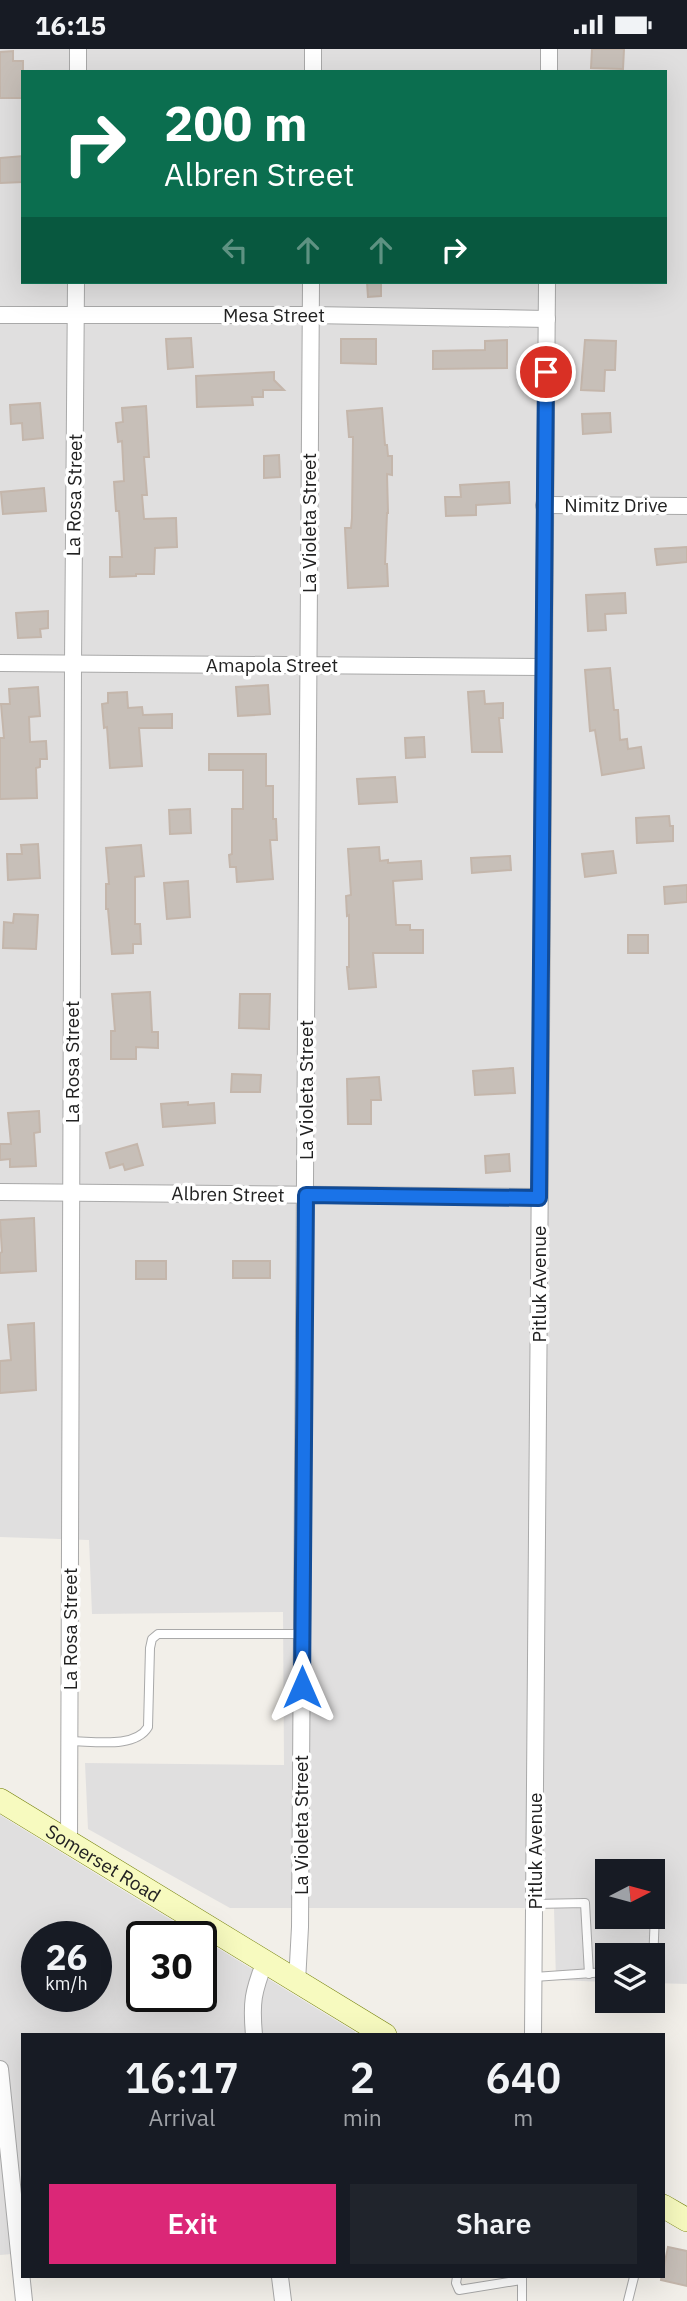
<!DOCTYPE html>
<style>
:root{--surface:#171b24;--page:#20242c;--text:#f1f3f6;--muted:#9ea1a6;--accent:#db2777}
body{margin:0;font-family:"IBM Plex Sans",sans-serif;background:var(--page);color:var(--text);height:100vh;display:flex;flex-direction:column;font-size:26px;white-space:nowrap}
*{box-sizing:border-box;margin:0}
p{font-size:23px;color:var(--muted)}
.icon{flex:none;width:38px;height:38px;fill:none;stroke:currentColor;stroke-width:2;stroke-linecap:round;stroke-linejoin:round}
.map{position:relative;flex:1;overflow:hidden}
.sheet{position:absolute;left:21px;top:1984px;width:644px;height:245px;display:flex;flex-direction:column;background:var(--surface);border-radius:0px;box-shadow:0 7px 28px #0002}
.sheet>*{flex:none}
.hud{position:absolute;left:21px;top:21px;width:646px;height:214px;border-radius:0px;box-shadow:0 7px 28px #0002;background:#0b6e4f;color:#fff;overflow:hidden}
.needle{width:46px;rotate:84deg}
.fabs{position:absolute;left:595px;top:1810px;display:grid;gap:14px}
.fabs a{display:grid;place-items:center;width:70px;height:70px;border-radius:0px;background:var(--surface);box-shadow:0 7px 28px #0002;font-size:35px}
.speed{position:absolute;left:21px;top:1872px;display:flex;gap:14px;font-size:35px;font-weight:700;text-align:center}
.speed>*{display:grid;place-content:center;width:91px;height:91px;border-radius:50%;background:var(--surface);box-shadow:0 7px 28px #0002;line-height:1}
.speed small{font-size:18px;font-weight:400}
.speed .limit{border:4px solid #111;border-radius:10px;background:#fff;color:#111}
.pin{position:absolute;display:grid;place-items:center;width:60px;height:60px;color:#fff;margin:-30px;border:4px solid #fff;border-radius:50%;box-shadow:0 2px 7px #0007}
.me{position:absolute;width:77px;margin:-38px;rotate:0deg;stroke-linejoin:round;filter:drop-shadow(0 0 5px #0008)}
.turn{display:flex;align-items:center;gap:24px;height:147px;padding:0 28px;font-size:32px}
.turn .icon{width:91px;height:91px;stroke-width:2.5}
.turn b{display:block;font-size:49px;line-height:60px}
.lanes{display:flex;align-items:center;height:66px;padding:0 28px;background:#0003;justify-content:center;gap:35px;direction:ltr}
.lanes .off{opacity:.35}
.eta{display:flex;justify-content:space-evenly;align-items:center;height:119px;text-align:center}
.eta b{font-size:42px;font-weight:600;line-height:49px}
.primary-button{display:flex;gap:14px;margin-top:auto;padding:14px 28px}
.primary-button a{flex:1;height:80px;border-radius:0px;background:var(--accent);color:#fff;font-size:28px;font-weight:600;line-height:80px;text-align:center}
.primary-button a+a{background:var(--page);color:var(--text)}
.status{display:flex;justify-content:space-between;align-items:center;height:49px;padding:0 35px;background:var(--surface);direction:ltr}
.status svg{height:19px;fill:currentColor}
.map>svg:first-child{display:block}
.residential{fill:#e0dfdf;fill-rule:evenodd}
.building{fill:#c7bfb8;stroke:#c4b6ab;stroke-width:2}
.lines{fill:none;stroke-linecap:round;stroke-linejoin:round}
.lane-casing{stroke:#a9a9a9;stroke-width:10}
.street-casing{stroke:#a9a9a9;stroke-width:18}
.secondary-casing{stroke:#707d05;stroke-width:24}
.lane{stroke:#fff;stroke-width:8}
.street{stroke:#fff;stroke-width:16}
.secondary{stroke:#f7fabf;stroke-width:23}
.route-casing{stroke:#114b97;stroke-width:18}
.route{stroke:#1a73e8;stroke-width:12}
.labels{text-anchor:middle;stroke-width:7;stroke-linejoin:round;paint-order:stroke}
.street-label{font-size:19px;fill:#222;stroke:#fff}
</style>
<div class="status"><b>16:15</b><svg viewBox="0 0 49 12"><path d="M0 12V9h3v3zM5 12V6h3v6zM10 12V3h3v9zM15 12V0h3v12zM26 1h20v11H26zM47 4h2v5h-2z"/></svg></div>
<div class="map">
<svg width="687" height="2252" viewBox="0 0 687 2252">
<rect width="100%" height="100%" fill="#f2efe9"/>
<g class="residential">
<path d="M0,0H687V1935L653,1934V1906H607V1933L556,1931L554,1859H230L88,1780L85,1714L284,1716L283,1563L92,1565L89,1491L0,1488ZM23,23H665V233H23ZM607,1822H653V1867H607Z"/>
<path d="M0,1766L199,1888H142V1948H201V1889L355,1983V1986H23V2204L0,2206ZM37,1888H96V1948H37Z"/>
</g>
<g class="building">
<polygon points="592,0 624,0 623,20 591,19"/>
<polygon points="13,2 13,12 23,12 23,49 0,49 0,3"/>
<polygon points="23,107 23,133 0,134 0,109"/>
<polygon points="367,233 381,233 381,247 368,248"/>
<polygon points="191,289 193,318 168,320 166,290"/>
<polygon points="341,290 376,290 376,315 341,314"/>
<polygon points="507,291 507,319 433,320 433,302 485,301 485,292"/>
<polygon points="585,291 616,292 615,321 605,321 604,342 581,341"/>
<polygon points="274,323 274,331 284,341 263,341 263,348 252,348 253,356 197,358 196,327"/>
<polygon points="40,354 43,389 23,391 22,374 11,375 10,356"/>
<polygon points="146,357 149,408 144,408 147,446 142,446 144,470 176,469 177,498 155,499 154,525 136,525 136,527 110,528 110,508 122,508 119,462 116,462 114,433 124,432 122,392 118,393 116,374 123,373 122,359"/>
<polygon points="382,359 385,396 387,396 388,407 392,407 392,426 387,425 388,464 387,464 385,515 387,515 388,537 348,539 345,479 351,479 352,469 353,388 349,388 347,362"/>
<polygon points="610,364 611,383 583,385 582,365"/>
<polygon points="279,406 280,428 264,429 264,407"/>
<polygon points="509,433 510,454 476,456 476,466 446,467 445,448 461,448 460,436"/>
<polygon points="44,439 46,462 3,465 1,443"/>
<polygon points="687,498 687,513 657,516 655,500"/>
<polygon points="625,544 626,564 605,565 606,581 588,582 586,546"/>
<polygon points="48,562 48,579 40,580 41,588 18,589 16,564"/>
<polygon points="610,619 614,661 618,661 620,691 627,690 628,700 641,698 644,719 602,726 595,681 590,682 585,621"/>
<polygon points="268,636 270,665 238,667 236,638"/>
<polygon points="38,638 40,667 29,668 30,693 46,692 47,710 40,710 40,718 36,719 37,749 0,750 0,689 4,689 1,655 10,655 9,640"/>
<polygon points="484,642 485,655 503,654 503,669 499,669 502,703 472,703 468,643"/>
<polygon points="127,643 128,659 142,658 143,666 172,665 172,679 139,679 142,717 110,719 107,678 104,679 102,655 108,654 108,644"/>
<polygon points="424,688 425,708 406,709 405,689"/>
<polygon points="209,705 266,705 266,737 273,737 273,770 276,770 277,791 270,791 273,830 237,833 236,818 230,818 229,806 232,805 232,760 243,760 243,721 209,721"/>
<polygon points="395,728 397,753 359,755 357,730"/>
<polygon points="190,760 191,784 170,785 169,761"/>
<polygon points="669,767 670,777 673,777 673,792 637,794 636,769"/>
<polygon points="38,795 40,829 8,831 7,805 22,805 21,796"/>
<polygon points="141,796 144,827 135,828 135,875 140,875 141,895 133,895 133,904 112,905 108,860 106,860 106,835 109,835 106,799"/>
<polygon points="379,798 380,812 388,811 388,814 421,812 422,830 393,832 396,876 410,876 410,881 423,881 423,904 373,904 376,938 349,940 347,918 349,918 349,866 347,867 346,847 351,846 348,800"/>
<polygon points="613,802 616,824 585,828 582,805"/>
<polygon points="510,807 511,821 472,824 471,809"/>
<polygon points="188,832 190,868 167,870 164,834"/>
<polygon points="687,836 687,853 665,855 664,838"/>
<polygon points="14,865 38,866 36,900 3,899 4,873 13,874"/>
<rect x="628" y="886" width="20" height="18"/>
<polygon points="150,943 152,983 158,983 158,999 136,998 136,1010 111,1010 111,982 115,982 112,945"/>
<polygon points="240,945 270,945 269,980 239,979"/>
<polygon points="513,1019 515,1044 475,1046 473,1022"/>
<polygon points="232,1025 261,1026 260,1043 231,1043"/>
<polygon points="379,1028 381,1051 371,1051 371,1075 348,1075 347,1030"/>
<polygon points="188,1053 188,1056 214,1054 215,1074 163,1078 161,1055"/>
<polygon points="39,1062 40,1083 34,1084 36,1117 10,1118 10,1110 0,1111 0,1095 11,1095 8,1064"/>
<polygon points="137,1095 143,1116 125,1121 123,1115 110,1119 106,1104"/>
<polygon points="509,1105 510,1122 486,1124 485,1107"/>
<polygon points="34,1169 36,1222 0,1224 0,1204 2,1203 0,1171"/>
<rect x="136" y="1212" width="30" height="18"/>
<rect x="233" y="1212" width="37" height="17"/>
<polygon points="34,1274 36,1341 0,1344 0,1312 11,1311 8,1276"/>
<polygon points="668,2198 687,2202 687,2237 661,2231"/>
</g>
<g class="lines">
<g class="lane-casing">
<g id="lane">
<path d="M70,1692C93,1692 135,1700 148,1678L150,1599L152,1590L158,1585H302"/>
<polyline points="534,1855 585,1854 589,1925"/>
<polyline points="653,1914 655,1864"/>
<polyline points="534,1928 607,1923"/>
<polyline points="457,2228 456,2234 459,2241 521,2231"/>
<polyline points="522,2252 522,2228"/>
<polyline points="628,2252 634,2228"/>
</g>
</g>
<g class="street-casing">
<g id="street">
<polyline points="78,23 78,0"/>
<polyline points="313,23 313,0"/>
<polyline points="549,23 549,0"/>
<polyline points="0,266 310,266 547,270"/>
<polyline points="544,456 687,457"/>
<polyline points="0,614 543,618"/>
<polyline points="0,1143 539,1148"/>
<polyline points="69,1793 73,615 76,233"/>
<polyline points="297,1933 300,1878 311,233"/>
<path d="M254,1986C251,1953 253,1943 265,1912"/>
<polyline points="533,1986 547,233"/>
<polyline points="0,2020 24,2252"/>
<polyline points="280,2228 283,2252"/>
</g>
</g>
<g class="secondary-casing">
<g id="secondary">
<path id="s1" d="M0,1751L385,1986"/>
<polyline points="663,2157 687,2171"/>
</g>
</g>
<use href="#lane" class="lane"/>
<use href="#street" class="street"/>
<use href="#secondary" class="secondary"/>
</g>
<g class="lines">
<g class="route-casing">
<polyline id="route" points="302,1638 306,1146 539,1149 546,323"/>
</g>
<use href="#route" class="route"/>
</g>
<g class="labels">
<g class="street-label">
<text x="274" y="273">Mesa Street</text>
<text transform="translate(74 446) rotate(-89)" y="7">La Rosa Street</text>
<text x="616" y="463">Nimitz Drive</text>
<text transform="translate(309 474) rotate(-90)" y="7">La Violeta Street</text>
<text x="272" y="623">Amapola Street</text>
<text transform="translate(72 1013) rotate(-90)" y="7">La Rosa Street</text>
<text transform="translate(306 1041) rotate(-90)" y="7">La Violeta Street</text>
<text transform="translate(228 1145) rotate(1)" y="7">Albren Street</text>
<text transform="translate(539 1235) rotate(-90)" y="7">Pitluk Avenue</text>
<text transform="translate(70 1580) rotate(-90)" y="7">La Rosa Street</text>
<text transform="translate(301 1776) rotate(-90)" y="7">La Violeta Street</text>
<text transform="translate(535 1802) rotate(-90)" y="7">Pitluk Avenue</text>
<text dy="7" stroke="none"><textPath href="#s1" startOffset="121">Somerset Road</textPath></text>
</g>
</g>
</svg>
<div class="fabs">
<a><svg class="needle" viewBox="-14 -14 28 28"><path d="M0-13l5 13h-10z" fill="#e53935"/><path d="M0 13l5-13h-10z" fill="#9ea1a6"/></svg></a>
<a><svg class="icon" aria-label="layers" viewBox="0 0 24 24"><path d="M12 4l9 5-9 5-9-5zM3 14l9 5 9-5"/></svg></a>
</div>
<div class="speed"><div>26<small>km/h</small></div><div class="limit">30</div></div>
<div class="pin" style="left:546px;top:323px;background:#d93025"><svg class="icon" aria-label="arrive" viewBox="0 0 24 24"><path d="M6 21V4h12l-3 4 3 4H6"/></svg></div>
<svg class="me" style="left:302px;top:1638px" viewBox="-20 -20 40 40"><path d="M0-17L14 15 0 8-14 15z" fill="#1a73e8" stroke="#fff" stroke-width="4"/></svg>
<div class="hud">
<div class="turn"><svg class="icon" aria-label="right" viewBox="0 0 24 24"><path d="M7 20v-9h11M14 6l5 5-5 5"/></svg><div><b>200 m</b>Albren Street</div></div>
<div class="lanes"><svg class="icon off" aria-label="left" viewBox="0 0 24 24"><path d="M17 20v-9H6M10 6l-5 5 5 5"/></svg><svg class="icon off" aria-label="ahead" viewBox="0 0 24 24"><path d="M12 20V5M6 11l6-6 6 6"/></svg><svg class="icon off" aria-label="ahead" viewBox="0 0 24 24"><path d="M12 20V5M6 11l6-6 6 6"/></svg><svg class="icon" aria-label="right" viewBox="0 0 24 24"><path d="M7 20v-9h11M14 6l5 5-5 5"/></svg></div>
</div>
<section class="sheet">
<div class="eta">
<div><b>16:17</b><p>Arrival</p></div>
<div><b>2</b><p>min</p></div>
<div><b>640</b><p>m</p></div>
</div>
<div class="primary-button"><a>Exit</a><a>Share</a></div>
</section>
</div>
